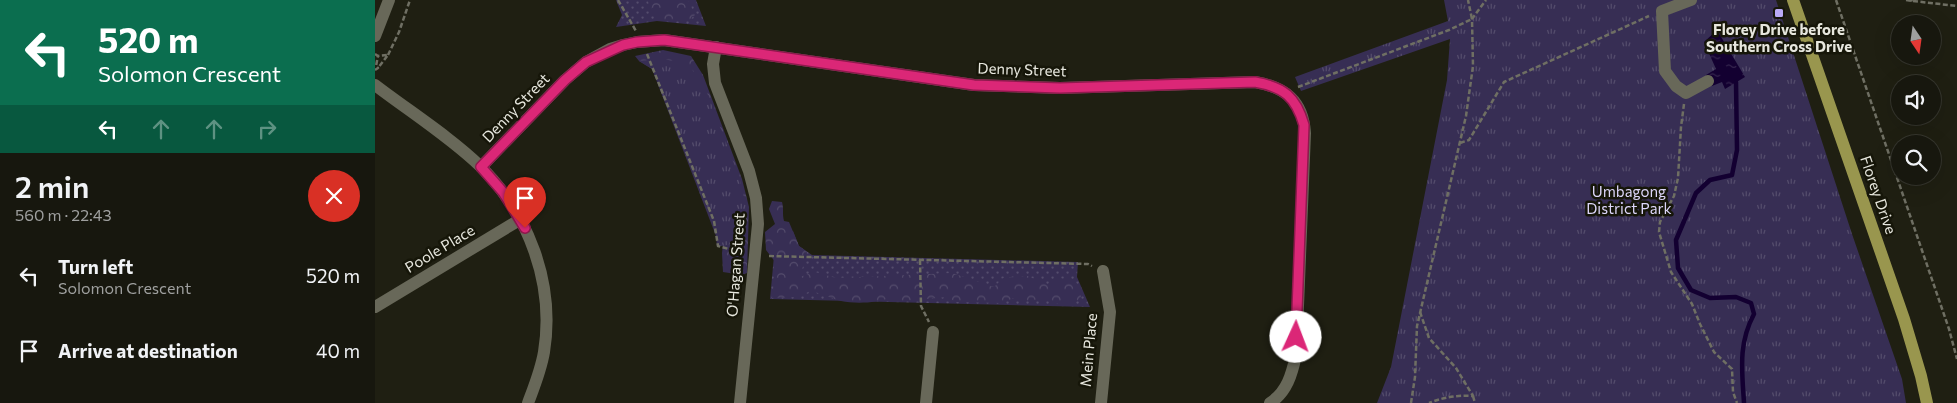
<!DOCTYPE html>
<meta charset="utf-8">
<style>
:root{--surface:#17170e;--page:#24241c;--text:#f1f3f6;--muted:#9e9f9e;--line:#36362e}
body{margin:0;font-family:Commissioner,sans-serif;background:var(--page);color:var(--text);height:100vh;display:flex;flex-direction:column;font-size:19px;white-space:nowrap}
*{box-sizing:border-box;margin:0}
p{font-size:16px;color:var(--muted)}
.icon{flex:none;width:28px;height:28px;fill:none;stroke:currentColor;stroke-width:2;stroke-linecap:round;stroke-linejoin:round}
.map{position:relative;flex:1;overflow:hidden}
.details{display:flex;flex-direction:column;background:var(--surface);width:375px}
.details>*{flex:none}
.top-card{background:#0b6e4f;color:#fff;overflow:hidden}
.needle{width:32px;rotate:167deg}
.fabs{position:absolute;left:1516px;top:15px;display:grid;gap:10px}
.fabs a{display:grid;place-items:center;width:50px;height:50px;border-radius:50%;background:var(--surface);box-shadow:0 5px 20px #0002,0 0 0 1px var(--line);font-size:25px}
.pin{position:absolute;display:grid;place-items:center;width:42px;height:42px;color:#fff;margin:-51px -21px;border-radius:50% 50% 50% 0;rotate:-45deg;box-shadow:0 0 5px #0007}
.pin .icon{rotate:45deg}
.me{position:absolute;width:55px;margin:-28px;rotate:2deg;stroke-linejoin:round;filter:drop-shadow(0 0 4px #0008)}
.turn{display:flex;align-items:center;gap:18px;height:105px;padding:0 15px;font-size:22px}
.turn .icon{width:65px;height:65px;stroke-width:2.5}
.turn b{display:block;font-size:35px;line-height:42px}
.lanes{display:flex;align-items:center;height:48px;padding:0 15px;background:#0003;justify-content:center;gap:25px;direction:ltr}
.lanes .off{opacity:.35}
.round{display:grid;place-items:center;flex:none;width:52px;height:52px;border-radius:26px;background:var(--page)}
.summary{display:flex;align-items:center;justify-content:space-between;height:85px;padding:0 15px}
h1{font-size:30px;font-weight:600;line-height:38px}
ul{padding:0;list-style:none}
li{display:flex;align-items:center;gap:15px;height:75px;padding:0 15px}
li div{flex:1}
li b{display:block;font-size:19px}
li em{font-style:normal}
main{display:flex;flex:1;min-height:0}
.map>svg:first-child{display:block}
.grass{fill:url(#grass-dots)}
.forest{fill:url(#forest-crowns)}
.park{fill:url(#park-tufts)}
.water{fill:url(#water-ripples)}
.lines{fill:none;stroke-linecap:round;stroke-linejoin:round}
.stream{stroke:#130031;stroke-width:4.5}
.path{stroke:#6f6f63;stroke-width:2.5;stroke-dasharray:5 2.5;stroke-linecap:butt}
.minor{stroke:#686859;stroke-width:12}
.major{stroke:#99964e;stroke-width:12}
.route-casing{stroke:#8e194d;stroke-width:12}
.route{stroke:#db2777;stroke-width:9}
.poi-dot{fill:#baaaf6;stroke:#161609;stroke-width:2}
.labels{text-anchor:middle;stroke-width:5;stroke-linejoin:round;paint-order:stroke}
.poi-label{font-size:15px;font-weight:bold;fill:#e7e7de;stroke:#161609}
.street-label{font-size:15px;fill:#e7e7de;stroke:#161609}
.park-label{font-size:15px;fill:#ddd6fa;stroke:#161609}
</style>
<main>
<section class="details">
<div class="top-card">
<div class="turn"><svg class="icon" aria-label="left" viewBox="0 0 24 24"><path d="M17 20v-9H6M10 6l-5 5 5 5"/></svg><div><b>520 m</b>Solomon Crescent</div></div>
<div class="lanes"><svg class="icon" aria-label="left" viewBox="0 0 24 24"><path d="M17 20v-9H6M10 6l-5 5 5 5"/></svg><svg class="icon off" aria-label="ahead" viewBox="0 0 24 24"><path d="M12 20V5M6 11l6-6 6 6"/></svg><svg class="icon off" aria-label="ahead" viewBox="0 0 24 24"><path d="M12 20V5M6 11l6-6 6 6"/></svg><svg class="icon off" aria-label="right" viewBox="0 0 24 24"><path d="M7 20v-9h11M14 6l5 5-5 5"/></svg></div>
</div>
<div class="summary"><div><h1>2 min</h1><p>560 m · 22:43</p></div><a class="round" style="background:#d93025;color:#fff"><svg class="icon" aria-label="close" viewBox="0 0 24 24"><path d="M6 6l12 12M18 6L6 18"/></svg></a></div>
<ul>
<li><svg class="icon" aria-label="left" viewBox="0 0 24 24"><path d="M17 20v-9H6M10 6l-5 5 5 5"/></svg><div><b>Turn left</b><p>Solomon Crescent</p></div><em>520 m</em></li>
<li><svg class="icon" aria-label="arrive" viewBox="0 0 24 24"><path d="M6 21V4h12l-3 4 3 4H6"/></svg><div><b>Arrive at destination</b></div><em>40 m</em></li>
</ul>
</section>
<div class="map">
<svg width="1582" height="403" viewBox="0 0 1582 403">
<defs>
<pattern id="grass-dots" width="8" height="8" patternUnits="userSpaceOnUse" patternTransform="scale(1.25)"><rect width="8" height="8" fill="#372e54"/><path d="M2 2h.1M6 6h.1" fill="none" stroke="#544c6c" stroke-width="1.8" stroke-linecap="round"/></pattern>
<pattern id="forest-crowns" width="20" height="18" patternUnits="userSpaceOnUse" patternTransform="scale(1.25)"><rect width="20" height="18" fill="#372e54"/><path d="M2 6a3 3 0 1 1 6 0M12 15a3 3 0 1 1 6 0" fill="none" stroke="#544c6c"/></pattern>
<pattern id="park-tufts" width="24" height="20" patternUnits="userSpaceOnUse" patternTransform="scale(1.25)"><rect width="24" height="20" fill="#372e54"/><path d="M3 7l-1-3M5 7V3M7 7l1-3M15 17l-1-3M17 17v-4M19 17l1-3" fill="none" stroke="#544c6c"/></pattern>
<pattern id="water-ripples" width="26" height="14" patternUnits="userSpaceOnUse" patternTransform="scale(1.25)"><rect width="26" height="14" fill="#130031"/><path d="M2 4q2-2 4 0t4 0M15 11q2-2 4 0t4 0" fill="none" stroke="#35254e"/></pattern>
</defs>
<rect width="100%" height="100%" fill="#1f1f12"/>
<g class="grass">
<polygon points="241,0 321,0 331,26 282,21 241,27 247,15"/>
<polygon points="418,231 424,246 437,255 703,262 702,277 715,307 395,299 401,234"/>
</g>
<g class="forest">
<polygon points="272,0 313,0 320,15 313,21 284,21"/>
<polygon points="288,50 316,56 328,75 367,179 374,207 372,273 367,275 348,272 347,253 350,227 277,69 264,61 260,56"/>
<path d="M397,201L407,202C409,209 407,214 409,221L414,222L424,246L432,252L425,277L440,272L461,278L577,273L619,287L628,278L653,276L672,285L682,278L699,280L706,290V297L698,305H687L666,299L651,301L639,298L626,303L581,302L572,297L520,302L515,298C501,303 481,304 466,301C455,298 446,293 435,291L424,297L397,298L401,263L391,250L390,232L400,224L394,209Z"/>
</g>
<g class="park">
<polygon points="1069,0 1401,0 1477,234 1527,379 1531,403 1002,403 1016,367 1072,80 1075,39 926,91 920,77 1073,21"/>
<path d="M286,59C307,62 315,64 328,82L365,180L371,207L370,241L342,247L341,236L277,69L264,61Z"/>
</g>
<polygon class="water" points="1342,30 1370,77 1350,89 1347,82 1337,86 1331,75 1341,69 1329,42"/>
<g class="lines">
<path class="stream" d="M1361,82L1362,150L1357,175L1335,180L1321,193L1301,240L1303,268L1316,290L1335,298L1361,297L1376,303L1379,314C1363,344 1367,370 1369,403"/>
<g class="path">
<polyline points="243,0 261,31"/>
<polyline points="1461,0 1574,329 1582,359"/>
<polyline points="1531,0 1538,1 1536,0"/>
<polyline points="1538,1 1582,6"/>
<polyline points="0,54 3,56 13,55 3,68"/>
<polyline points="272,54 339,221 343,246 368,253"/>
<polyline points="13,55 24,32 35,0"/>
<polyline points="0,70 3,68 1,66 3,56"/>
<polyline points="923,87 1074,30 1097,19 1093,0"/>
<polyline points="1309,104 1306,127 1303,178 1299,196 1285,222 1284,232 1296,272 1317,304 1325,324 1339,352 1357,369 1358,392 1362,403"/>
<polyline points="1085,143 1094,140 1129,82 1274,16"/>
<polyline points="394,256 713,264 717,266"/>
<polyline points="545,260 546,306 554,322"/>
<path d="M1045,312L1054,338L1081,368L1098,396C1082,395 1069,397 1054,403"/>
<polyline points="1098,396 1100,403"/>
<polyline points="1036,403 1040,377 1042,326 1091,116 1098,66 1097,19 1111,0"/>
</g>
<g class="minor">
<polyline points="1316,0 1287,11 1290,71 1301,86 1311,93 1333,81"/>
<polyline points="0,36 14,0"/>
<polyline points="341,47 338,64 340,83 374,171 381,198 383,224 380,255 365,403"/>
<path d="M0,85C34,111 75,137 105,166C154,214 180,284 169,352C166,370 159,387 153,403"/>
<path d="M106,167L190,80L211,62L235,49L248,45L262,42L289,40L599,85L685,88L880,82C910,87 928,101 930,133L921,355C917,374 912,392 895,403"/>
<polyline points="0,307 146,219"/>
<polyline points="551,403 558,332"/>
<polyline points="726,403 735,312 728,271"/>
</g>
<polyline class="major" points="1418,0 1529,319 1546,376 1552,403"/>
</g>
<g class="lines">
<g class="route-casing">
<path id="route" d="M150,228L128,192L106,167L190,80L211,62L248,45L262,42L289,40L599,85L685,88L880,82C909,87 921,97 929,125L921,337"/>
</g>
<use href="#route" class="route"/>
</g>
<rect class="poi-dot" x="1399" y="8" width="10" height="10" rx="2.5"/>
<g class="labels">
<g class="poi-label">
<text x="1404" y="35">Florey Drive before<tspan x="1404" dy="17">Southern Cross Drive</tspan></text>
</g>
<g class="street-label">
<text transform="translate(647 70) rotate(2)" y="5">Denny Street</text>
<text transform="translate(141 108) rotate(-46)" y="5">Denny Street</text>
<text transform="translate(1503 195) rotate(71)" y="5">Florey Drive</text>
<text transform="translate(65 249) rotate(-31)" y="5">Poole Place</text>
<text transform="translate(361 265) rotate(-86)" y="5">O'Hagan Street</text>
<text transform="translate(714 350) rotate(-85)" y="5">Mein Place</text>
</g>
<g class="park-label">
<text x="1254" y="197">Umbagong<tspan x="1254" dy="17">District Park</tspan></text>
</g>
</g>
</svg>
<div class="fabs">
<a><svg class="needle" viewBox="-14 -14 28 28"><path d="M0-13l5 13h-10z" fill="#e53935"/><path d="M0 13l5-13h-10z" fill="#9e9f9e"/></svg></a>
<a><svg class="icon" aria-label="sound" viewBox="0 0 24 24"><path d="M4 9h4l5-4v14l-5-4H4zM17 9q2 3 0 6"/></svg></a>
<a><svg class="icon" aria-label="search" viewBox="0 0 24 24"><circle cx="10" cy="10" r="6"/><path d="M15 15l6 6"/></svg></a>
</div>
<div class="pin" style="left:150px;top:228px;background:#d93025"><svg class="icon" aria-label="arrive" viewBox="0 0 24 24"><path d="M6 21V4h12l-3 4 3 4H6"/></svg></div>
<svg class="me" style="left:921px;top:337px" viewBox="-20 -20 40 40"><circle r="19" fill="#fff"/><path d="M0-13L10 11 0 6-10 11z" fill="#db2777"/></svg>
</div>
</main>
